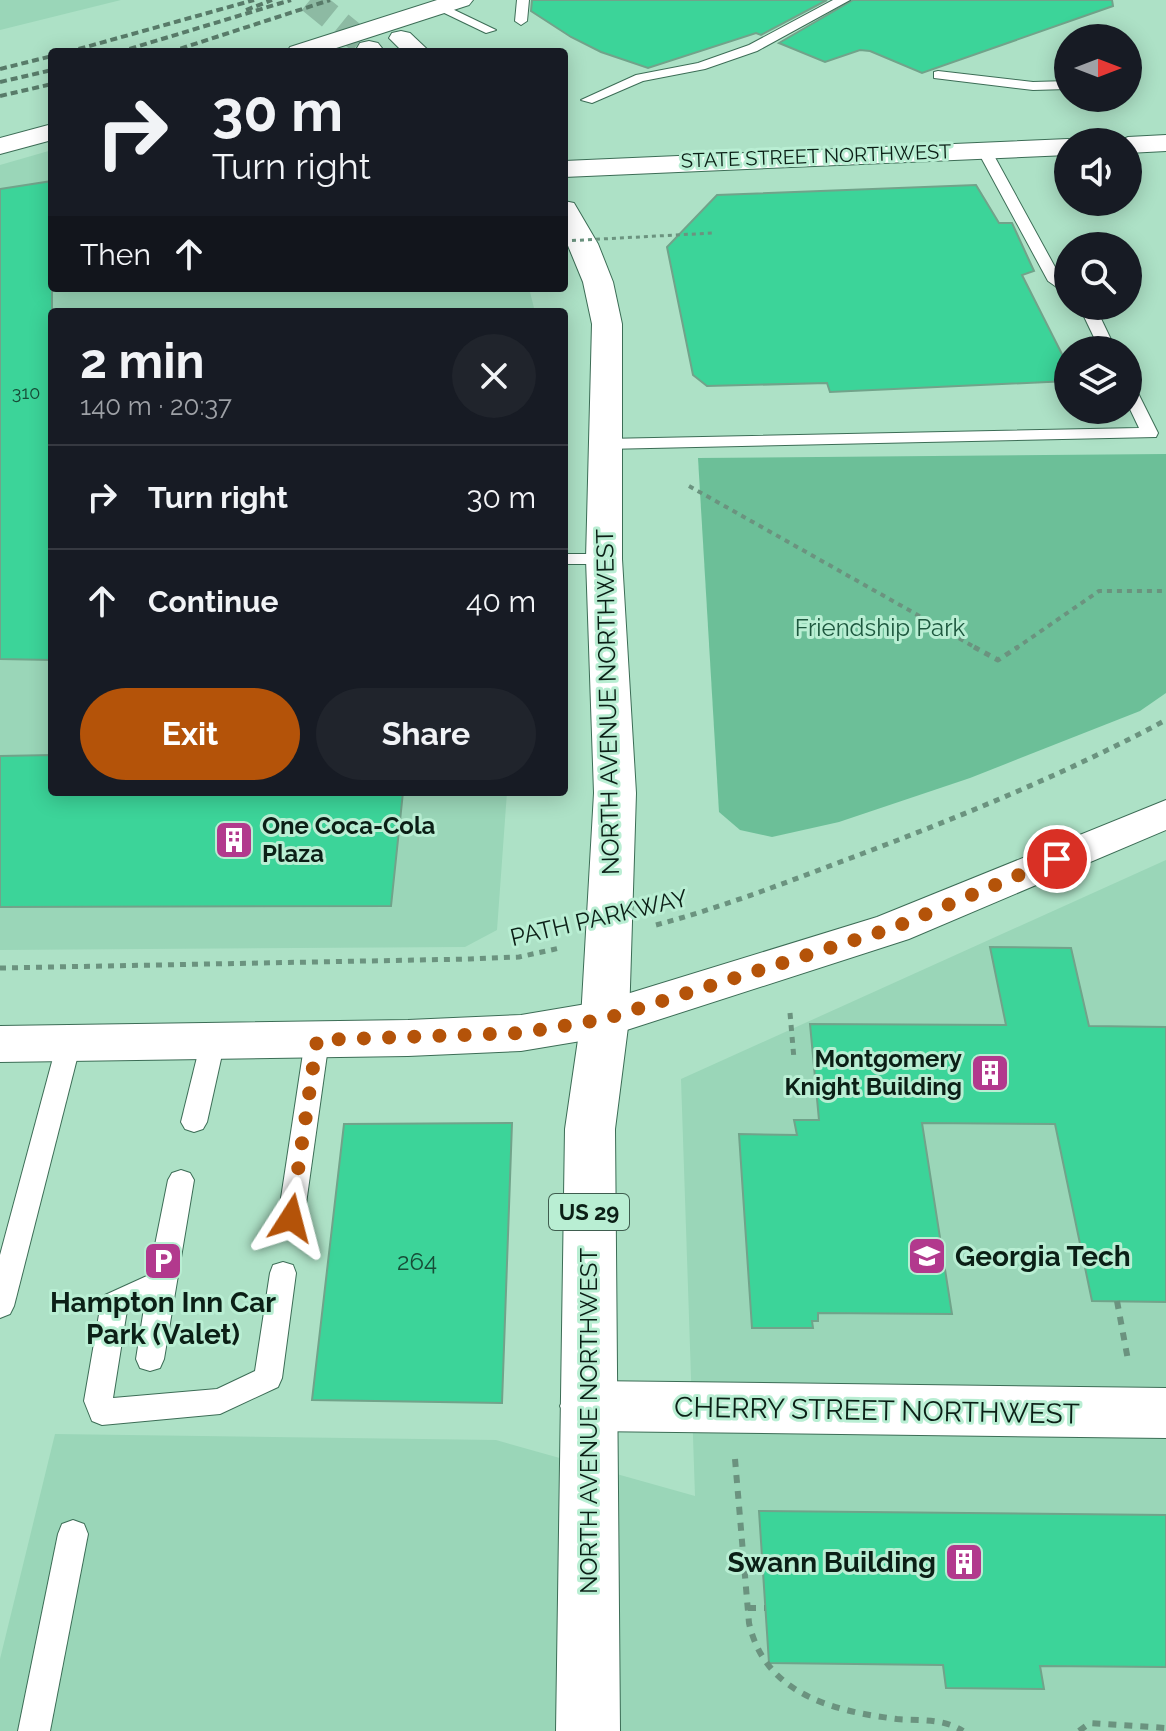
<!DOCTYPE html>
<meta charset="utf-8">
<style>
:root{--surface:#171b24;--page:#20242c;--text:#f1f3f6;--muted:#9ea1a6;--line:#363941;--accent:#b45309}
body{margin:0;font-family:Raleway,sans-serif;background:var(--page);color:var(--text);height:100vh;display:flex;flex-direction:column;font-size:30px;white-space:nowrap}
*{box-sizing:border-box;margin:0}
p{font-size:26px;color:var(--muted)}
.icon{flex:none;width:44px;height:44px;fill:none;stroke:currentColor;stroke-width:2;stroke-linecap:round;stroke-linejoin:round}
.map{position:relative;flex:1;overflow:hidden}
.details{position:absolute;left:48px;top:308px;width:520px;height:488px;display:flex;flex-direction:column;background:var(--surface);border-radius:8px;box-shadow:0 4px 20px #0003}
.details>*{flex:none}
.banner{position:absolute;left:48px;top:48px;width:520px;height:244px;border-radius:8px;box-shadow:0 4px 20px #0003;background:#171b24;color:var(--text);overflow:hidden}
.needle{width:52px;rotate:90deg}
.controls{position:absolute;left:1054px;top:24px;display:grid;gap:16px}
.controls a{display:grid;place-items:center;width:88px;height:88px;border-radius:50%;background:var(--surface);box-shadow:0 4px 20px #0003;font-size:40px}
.pin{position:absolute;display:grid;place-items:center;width:68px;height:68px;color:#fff;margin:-34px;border:4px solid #fff;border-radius:50%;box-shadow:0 2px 8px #0007}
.me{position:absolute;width:88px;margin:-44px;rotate:9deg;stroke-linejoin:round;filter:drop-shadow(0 0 6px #0008)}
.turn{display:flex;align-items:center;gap:28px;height:168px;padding:0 32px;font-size:36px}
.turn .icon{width:104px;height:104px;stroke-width:2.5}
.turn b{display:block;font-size:56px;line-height:68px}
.then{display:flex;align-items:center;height:76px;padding:0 32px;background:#0003;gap:16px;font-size:30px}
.round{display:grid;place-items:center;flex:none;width:84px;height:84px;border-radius:42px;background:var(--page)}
.summary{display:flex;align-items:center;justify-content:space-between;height:136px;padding:0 32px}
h1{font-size:48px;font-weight:700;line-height:60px}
.action{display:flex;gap:16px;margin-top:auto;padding:16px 32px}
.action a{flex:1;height:92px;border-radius:48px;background:var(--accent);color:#fff;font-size:32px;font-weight:700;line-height:92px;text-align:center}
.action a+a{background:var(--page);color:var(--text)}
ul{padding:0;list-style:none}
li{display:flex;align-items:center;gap:24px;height:104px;padding:0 32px;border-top:2px solid var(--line)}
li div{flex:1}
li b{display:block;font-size:30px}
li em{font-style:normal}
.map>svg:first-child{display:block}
.built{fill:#9ad6b8}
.green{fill:#6cbf98}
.building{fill:#3cd499;stroke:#71a38a;stroke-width:2}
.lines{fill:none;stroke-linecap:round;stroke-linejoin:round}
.highway-tunnel{stroke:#8dbaa3;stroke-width:26;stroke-dasharray:26 13;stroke-linecap:butt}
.lane-casing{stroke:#3c6d56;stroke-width:2}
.street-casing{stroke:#3c6d56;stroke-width:2}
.secondary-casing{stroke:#3c6d56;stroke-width:2}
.highway-casing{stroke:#3c6d56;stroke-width:2}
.path-far2{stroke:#6b937f;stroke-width:4;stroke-dasharray:5 5;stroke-linecap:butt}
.path-far1{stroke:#6b937f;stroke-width:5;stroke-dasharray:6 6;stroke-linecap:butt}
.path{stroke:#6b937f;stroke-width:6;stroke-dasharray:8 8;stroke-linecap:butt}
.lane{fill:#fff;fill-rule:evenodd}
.street{fill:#fff;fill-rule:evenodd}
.secondary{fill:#fff;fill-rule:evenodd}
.highway{fill:#fff;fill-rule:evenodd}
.rail{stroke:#587b69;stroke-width:4;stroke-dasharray:7 4;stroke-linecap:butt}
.path-bridge{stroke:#6b937f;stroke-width:3;stroke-dasharray:4 4;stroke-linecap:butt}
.route{stroke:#b45309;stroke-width:14;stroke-dasharray:0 25.2}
.labels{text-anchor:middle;stroke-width:6;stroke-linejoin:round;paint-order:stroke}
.far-number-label{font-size:18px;fill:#174c37}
.far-street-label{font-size:20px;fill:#0b1f16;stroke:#b9eed3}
.shield{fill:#b9eed3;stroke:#3f5d4f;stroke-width:2}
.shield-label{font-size:22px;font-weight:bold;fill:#0b1f16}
.park-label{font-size:24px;fill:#1e583f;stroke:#b9eed3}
.street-label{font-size:24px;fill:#0b1f16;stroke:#b9eed3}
.poi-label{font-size:24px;font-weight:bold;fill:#0b1f16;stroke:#b9eed3;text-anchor:start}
.near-number-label{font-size:24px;fill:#174c37}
.near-poi-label{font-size:28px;font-weight:bold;fill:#0b1f16;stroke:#b9eed3;text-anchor:start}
.near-street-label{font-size:28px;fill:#0b1f16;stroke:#b9eed3}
</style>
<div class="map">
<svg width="1166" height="1731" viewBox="0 0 1166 1731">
<rect width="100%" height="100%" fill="#ade1c6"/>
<g class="built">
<polygon points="0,0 121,0 0,30"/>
<polygon points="52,150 52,288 529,288 535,312 52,312 52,792 507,792 497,930 465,947 0,950 0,165"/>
<polygon points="1166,860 1166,1731 0,1731 0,1659 55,1434 496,1440 695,1496 681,1079"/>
</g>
<polygon class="green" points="1166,454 1166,693 1140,711 970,778 839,822 772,837 740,830 719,812 698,458"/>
<g class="building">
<polygon points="532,0 827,0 761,35 756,33 648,68 601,52 571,37 531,11"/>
<polygon points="853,0 1112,0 1113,6 922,73 870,51 860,50 825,62 779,43"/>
<polygon points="52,181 52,660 0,659 0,189"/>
<polygon points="976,185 999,223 1012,223 1034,271 1022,275 1068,366 1068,381 830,392 827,383 707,386 693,375 667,247 717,195"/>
<polygon points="52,755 52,792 403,792 391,906 0,907 0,756"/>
<polygon points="990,947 1071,948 1089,1026 1166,1027 1166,1302 1092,1301 1055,1124 922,1123 952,1314 818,1313 818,1321 812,1321 813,1328 752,1328 739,1134 797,1135 794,1120 819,1120 810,1024 1006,1025"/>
<polygon points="512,1123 502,1403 312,1400 344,1124"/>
<polygon points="759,1511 1166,1515 1166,1667 1040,1666 1044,1689 946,1688 943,1665 769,1663"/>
</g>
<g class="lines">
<polyline class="highway-tunnel" points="310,0 369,48"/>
<g class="lane-casing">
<g id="lane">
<polygon points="517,0 529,0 527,21 521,25 515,21"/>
<polygon points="833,0 850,0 757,51 705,69 643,81 592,103 581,100 636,75 698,63 749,45"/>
<polygon points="436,5 444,5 496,30 486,33 436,9"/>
<polygon points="938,71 1033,82 1068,81 1068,89 1033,90 934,78 934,72"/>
<polygon points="979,147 991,150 1061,278 1068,283 1068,295 1048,281 977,150"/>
<polygon points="1079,306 1095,306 1116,350 1100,350"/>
<polygon points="1128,384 1136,389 1158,433 1156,437 605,449 597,444 605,439 1139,428 1128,405"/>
<polygon points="564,554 604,554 613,559 604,564 564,564"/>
<polygon points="317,1031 326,1034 329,1040 304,1218 300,1226 291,1229 282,1226 278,1218 305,1040 308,1034"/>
<polygon points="213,1032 222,1035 225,1041 207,1122 203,1129 194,1132 185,1129 181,1122 201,1041 204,1035"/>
<polygon points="69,1034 78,1037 81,1043 14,1306 10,1314 0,1318 0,1255 57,1043 60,1037"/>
<polygon points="181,1170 190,1173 194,1180 164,1359 160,1368 150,1371 140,1368 136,1359 145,1302 127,1310 113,1398 217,1389 255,1371 270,1273 273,1265 283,1262 293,1265 296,1273 282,1378 278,1387 220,1414 102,1425 92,1421 84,1401 101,1303 105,1295 149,1275 168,1180 172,1173"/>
<polygon points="73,1520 84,1524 88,1534 50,1731 18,1731 58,1534 62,1524"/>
</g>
</g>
<g class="street-casing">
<g id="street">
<polygon points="1166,135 1166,151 1128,153 1128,142 1117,142 1128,137"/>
<polygon points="1068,139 1077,142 1068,142 1068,155 564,177 564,161"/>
</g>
</g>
<g class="secondary-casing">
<g id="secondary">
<polygon points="437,0 473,0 469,5 324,52 287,52 290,47"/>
<polygon points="52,124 52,140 0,154 0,138"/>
<polygon points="1166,800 1166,830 909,939 605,1037 521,1051 408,1056 0,1062 0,1026 408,1020 521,1015 604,1001 877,917"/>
<polygon points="589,1381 1166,1388 1166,1438 589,1431 569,1424 560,1406 569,1388"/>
</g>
</g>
<g class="highway-casing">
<g id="highway">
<polygon points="401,31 410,33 430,52 403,52 389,38 392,33"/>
<polygon points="369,41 378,43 385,52 360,52 357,48 360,43"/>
<polygon points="564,201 574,203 598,244 613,282 622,324 622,559 636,793 629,1019 615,1129 620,1731 556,1731 565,1129 581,1019 594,793 586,559 592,324 583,282 564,236"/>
</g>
</g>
<g class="path-far2">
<polyline points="689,486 978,649"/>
<polyline points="1015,649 1099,591 1166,591"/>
</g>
<g class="path-far1">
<polyline points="974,647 998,660 1018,647"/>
<path d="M656,925C727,906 795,879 864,853C967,814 1069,772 1166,720"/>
<polyline points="0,968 470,959 519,957 560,948"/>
<polyline points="790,1013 794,1059"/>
</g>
<g class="path">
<polyline points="1117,1301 1128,1360"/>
<path d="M735,1459L749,1623C765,1694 832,1711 897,1719C920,1721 943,1718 963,1731"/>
<polyline points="748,1608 765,1608"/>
<polyline points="1079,1731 1090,1723 1166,1728"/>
</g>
<use href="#lane" class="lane"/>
<use href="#street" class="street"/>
<use href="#secondary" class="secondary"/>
<use href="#highway" class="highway"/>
<g class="rail">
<polyline points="246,10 272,0"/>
<polyline points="68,52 254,0"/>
<polyline points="119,52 291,0"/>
<polyline points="170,52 330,0"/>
<polyline points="0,69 52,56"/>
<polyline points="0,82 52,70"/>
<polyline points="0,96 52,84"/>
</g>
<polyline class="path-bridge" points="564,241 713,233"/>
</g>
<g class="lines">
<polyline class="route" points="291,1218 317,1040 521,1033 605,1019 893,928 1057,859"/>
</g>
<defs>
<g id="building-square" transform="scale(2)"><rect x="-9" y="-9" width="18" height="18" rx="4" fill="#b2398d" stroke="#b9eed3"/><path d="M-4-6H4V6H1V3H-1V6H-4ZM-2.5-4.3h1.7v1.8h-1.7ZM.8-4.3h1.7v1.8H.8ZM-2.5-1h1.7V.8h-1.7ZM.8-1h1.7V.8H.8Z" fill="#fff"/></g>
<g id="university-square" transform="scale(2)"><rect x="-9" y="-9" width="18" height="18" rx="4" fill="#b2398d" stroke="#b9eed3"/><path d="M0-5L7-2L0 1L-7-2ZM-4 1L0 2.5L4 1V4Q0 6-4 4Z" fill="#fff"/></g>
<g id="parking-square" transform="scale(2)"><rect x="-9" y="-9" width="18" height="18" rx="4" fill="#b2398d" stroke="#b9eed3"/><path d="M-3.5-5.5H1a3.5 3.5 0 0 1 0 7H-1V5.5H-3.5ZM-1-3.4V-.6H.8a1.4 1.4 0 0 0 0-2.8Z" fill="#fff"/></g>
</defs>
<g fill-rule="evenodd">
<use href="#building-square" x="234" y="840"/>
<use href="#building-square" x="990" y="1073"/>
<use href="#university-square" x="927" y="1256"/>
<use href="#parking-square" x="163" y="1261"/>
<use href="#building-square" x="964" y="1562"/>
</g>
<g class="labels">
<g class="far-number-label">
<text x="26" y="399">310</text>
</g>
<g class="far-street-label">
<text transform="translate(816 156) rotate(-2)" y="7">STATE STREET NORTHWEST</text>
</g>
<rect class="shield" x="549" y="1194" width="80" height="36" rx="6"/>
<g class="shield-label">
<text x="589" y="1220">US 29</text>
</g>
<g class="park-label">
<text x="880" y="636">Friendship Park</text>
</g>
<g class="street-label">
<text transform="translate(608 702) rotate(-91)" y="8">NORTH AVENUE NORTHWEST</text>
<text transform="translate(599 918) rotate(-13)" y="8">PATH PARKWAY</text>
<text transform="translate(589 1421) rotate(-90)" y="8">NORTH AVENUE NORTHWEST</text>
</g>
<g class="poi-label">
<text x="262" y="834">One Coca-Cola<tspan x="262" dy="28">Plaza</tspan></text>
<text x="962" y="1067" text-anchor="end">Montgomery<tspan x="962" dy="28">Knight Building</tspan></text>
</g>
<g class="near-number-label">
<text x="417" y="1270">264</text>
</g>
<g class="near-poi-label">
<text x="955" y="1266">Georgia Tech</text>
<text x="163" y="1312" text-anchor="middle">Hampton Inn Car<tspan x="163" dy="32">Park (Valet)</tspan></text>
<text x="936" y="1572" text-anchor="end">Swann Building</text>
</g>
<g class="near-street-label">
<text transform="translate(877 1410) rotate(1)" y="10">CHERRY STREET NORTHWEST</text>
</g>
</g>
</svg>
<div class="controls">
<a><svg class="needle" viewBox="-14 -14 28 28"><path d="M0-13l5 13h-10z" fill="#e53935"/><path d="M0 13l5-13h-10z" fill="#9ea1a6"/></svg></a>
<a><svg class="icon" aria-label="sound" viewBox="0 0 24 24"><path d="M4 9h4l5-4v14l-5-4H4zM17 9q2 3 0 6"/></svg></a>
<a><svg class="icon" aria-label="search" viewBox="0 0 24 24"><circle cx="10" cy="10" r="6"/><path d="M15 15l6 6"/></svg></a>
<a><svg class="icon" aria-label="layers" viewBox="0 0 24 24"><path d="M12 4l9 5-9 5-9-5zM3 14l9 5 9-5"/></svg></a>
</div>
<div class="pin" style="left:1057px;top:859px;background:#d93025"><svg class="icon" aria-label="arrive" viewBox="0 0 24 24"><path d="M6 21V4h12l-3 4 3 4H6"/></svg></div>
<svg class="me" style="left:291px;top:1218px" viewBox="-20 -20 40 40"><path d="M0-17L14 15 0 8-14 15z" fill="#b45309" stroke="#fff" stroke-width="4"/></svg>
<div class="banner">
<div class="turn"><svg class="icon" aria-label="right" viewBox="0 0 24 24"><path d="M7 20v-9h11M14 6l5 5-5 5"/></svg><div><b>30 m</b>Turn right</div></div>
<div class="then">Then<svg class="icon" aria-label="ahead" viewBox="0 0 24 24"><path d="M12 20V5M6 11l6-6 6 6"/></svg></div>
</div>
<section class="details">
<div class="summary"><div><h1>2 min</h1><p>140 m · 20:37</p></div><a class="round"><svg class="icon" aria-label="close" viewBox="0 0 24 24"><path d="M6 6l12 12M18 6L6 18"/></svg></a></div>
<ul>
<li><svg class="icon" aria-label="right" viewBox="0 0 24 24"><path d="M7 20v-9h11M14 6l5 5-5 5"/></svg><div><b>Turn right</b></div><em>30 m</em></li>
<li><svg class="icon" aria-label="ahead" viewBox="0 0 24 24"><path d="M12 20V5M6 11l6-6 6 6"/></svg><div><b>Continue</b></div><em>40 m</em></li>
</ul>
<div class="action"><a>Exit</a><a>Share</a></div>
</section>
</div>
